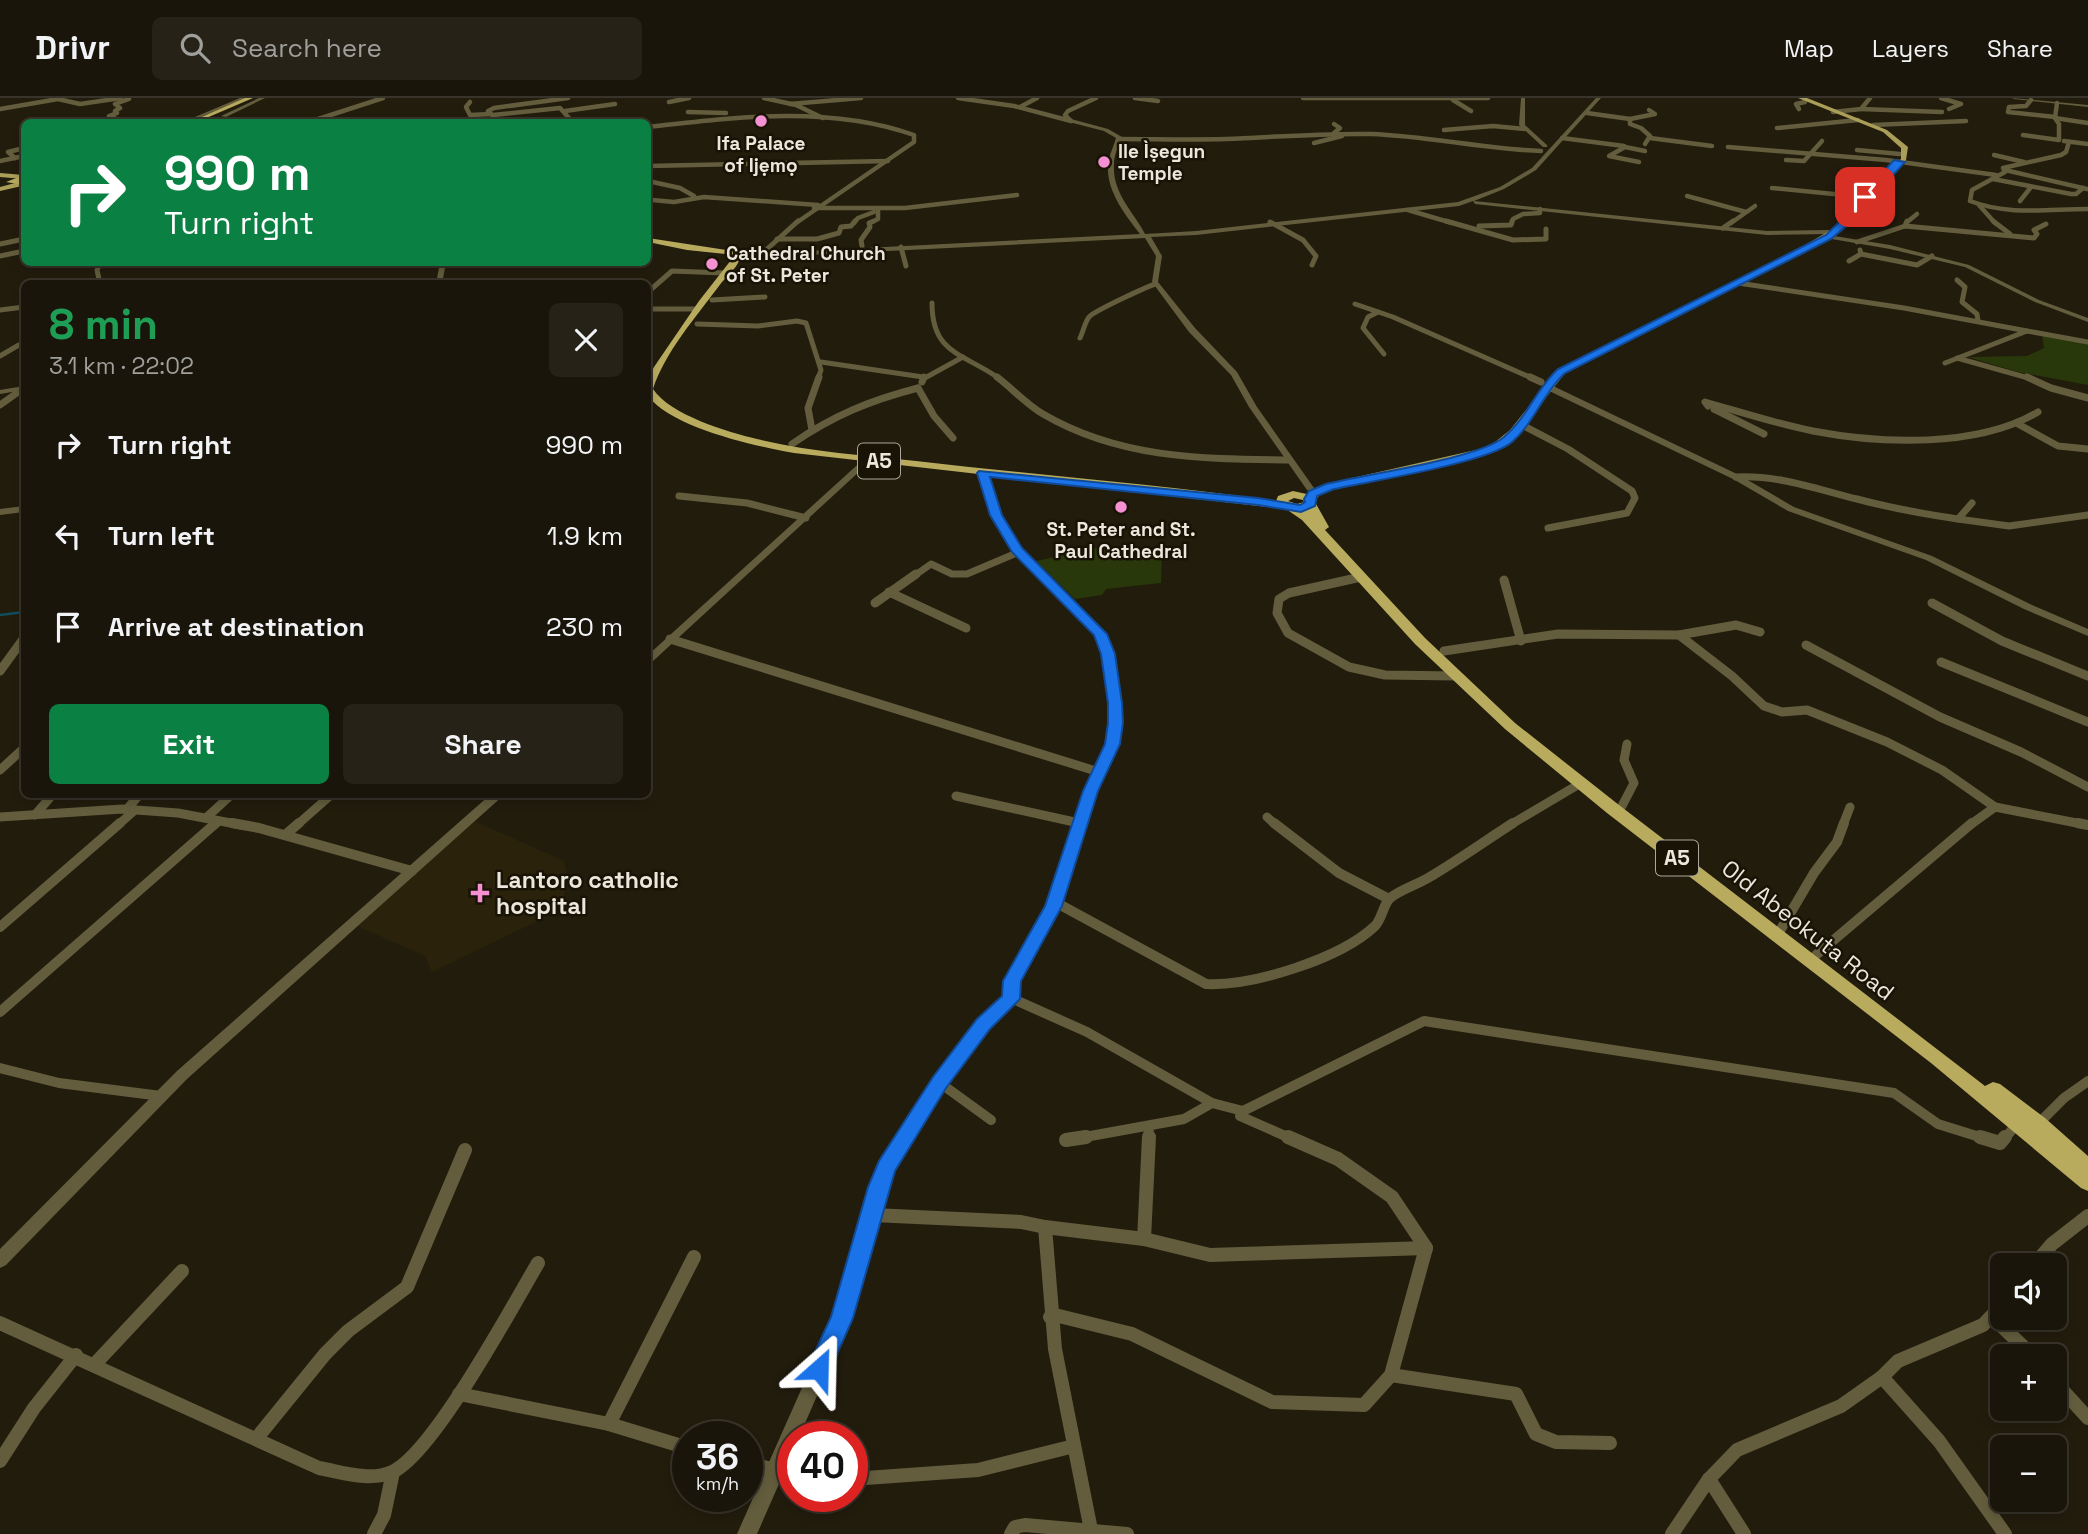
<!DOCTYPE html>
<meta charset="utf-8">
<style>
:root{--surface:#1a150a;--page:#272218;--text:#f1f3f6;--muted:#9f9f9c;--line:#38342b;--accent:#0b8043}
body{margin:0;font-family:"Space Grotesk",sans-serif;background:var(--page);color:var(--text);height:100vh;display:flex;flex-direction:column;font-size:26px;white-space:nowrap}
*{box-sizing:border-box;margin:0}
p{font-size:23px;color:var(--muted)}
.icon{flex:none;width:38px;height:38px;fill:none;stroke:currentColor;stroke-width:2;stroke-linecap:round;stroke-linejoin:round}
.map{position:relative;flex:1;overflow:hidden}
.sheet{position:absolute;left:21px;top:182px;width:630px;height:518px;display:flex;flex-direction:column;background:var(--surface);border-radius:10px;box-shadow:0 4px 10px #0003,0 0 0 2px var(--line)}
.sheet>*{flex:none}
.hud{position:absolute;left:21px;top:21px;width:630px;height:147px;border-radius:10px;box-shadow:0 4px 10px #0003,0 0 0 2px var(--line);background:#0b8043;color:#fff;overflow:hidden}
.buttons{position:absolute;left:1990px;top:1155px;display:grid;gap:14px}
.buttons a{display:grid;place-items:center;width:77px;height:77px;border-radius:10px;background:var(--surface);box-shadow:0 4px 10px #0003,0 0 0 2px var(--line);font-size:35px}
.speed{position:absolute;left:672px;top:1323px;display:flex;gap:14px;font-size:35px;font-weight:700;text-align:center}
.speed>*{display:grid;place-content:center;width:91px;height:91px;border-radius:50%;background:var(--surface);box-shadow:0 4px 10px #0003,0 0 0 2px var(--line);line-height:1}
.speed small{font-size:18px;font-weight:400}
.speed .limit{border:10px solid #d22;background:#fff;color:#111}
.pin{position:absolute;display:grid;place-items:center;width:60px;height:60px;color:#fff;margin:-30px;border-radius:14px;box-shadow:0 4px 10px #0006}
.me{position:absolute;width:77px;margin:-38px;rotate:25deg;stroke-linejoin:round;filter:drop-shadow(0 0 5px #0008)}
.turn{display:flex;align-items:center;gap:24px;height:147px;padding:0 28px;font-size:32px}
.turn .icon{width:91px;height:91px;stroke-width:2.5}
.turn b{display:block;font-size:49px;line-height:60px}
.round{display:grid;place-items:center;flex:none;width:74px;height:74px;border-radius:10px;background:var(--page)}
.summary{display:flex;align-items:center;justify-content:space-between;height:119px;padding:0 28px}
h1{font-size:42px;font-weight:800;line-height:52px;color:#1e9e55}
.button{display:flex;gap:14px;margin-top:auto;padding:14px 28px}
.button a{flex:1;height:80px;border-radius:10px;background:var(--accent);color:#fff;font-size:28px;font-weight:800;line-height:80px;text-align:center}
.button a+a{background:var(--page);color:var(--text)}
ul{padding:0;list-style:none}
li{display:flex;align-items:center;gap:21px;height:91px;padding:0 28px}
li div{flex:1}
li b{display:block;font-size:26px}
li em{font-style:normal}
header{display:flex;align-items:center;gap:42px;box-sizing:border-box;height:98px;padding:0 35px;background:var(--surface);border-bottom:2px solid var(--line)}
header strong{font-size:33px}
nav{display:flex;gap:38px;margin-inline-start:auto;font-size:24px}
.search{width:490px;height:63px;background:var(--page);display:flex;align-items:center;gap:18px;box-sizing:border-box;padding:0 24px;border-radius:10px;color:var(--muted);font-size:26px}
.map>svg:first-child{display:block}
.built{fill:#2a220b}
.green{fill:#28380a}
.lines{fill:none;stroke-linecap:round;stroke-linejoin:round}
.stream{stroke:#104e5d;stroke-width:2.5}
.minor-far5{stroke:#635d3d;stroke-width:4.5}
.minor-far4{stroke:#635d3d;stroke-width:5}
.minor-far3{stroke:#635d3d;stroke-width:7}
.minor-far2{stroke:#635d3d;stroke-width:9}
.minor-far1{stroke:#635d3d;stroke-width:10}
.minor{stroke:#635d3d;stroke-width:14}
.tertiary{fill:#635d3d;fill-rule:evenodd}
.primary{fill:#aa9e59;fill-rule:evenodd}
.trunk{fill:#b8ab5e;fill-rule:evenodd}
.route{fill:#1a73e8;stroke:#114b97;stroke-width:2}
.poi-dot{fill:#f591d2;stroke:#191305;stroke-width:2.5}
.labels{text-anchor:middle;stroke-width:5;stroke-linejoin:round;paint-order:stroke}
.far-poi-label{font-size:19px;font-weight:bold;fill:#ebe7dd;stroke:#191305}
.shield{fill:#191305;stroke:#aca79c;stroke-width:2}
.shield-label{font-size:21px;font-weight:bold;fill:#ebe7dd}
.poi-label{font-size:23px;font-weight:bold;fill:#ebe7dd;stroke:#191305;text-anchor:start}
.street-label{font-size:23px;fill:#ebe7dd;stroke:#191305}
</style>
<header>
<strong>Drivr</strong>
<div class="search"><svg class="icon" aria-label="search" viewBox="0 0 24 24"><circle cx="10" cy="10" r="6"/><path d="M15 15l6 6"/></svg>Search here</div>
<nav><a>Map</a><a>Layers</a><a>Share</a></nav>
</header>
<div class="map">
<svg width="2088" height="1436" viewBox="0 0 2088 1436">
<rect width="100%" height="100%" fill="#221c0d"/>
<polygon class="built" points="474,723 564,763 568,780 567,790 557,811 546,819 432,874 425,858 357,828"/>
<g class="green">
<polygon points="2042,238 2088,246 2088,287 2018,274 1968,259 2027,258 2044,250"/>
<polygon points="1097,450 1162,455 1161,485 1106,491 1102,497 1075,501 1036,463"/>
</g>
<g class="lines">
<polyline class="stream" points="0,517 24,514"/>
<g class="minor-far5">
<polyline points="764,0 796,7 823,20"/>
<polyline points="958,0 1014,8 1071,23"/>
<polyline points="1135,0 1158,3"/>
<polyline points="1303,0 1488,0"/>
<polyline points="1941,0 1961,6 1949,11"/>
<polyline points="1453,2 1471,13"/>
<polyline points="2031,2 2026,8 2009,9 2008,14 2055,19"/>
<polyline points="470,4 466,9 470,17 491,16"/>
<polyline points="669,4 689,0"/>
<polyline points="790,6 861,0"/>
<polyline points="1020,9 1037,0"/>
<polyline points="0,11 58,1 80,6 121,0"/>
<polyline points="1799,11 1796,6 1805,4"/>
<polyline points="1861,11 1942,14"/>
<polyline points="565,13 615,6"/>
<polyline points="688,14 726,15"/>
<polyline points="1833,14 1861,11 1870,0"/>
<polyline points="1587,15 1630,21 1630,26 1641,30 1650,38 1645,46"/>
<polyline points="493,17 560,10 569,20"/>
<polyline points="2055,20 2088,25"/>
<polyline points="1630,21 1655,16 1649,12"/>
<polyline points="1071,23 1065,17 1068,13 1096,0"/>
<polyline points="125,24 109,18 117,15 115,13 120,10 115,6 129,1 127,0"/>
<polyline points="309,24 383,0"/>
<polyline points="484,24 495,20 488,13 494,10 568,0"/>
<polyline points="1334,26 1340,30 1334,35"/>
<polyline points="1873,27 1966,23"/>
<path d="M648,29C736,19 829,7 914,37V44L796,125"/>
<polyline points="1777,30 1858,22"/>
<polyline points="1444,32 1493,28 1525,31"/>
<polyline points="2023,37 2059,42 2059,26 2055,20 2057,5"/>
<polyline points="1562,40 1624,48"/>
<polyline points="1650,40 1712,48"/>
<path d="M1119,41C1155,41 1191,42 1226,41C1275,39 1322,35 1371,36C1428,38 1484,51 1541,53"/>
<polyline points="2064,43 2088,46"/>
<path d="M2069,44L2066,54L2061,57L2003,70L2005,74L1972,92L1970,103C2009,118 2048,111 2088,111"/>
<polyline points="1314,45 1342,38"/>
<polyline points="1728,49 1886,62 1996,77"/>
<polyline points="1857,52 1900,56"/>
<polyline points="1994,57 2024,64"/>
<polyline points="15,60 8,54 24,50"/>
<polyline points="1786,62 1804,63 1822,43"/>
<polyline points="0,63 24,58"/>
<polyline points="1639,64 1609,58 1625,49 1645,53"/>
<polyline points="648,68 888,63"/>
<polyline points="2005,72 2087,91"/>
<polyline points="1844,78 1877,85"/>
<polyline points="1993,81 2071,96 2076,96 2083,90"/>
<polyline points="648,83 680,90 694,98"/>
<polyline points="1772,90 1864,99"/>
<polyline points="1687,98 1746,114"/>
<polyline points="652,102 674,104 704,99 818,107"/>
<polyline points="2020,103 2031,89"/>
<polyline points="1979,107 1995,125"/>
<polyline points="814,110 905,110 1017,97"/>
<polyline points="1408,112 1452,125"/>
<polyline points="854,125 858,120 874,114"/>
<polyline points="870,125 878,121 878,111"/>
<polyline points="1512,125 1513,121 1523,116 1540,115 1540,111"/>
<polyline points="1731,125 1755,108"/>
<polyline points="1906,125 1917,116"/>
</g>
<g class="minor-far4">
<polyline points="1446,123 1513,142 1546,141 1546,131"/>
<polyline points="1993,123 2010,136"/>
<polyline points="1270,124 1303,142 1316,158 1312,167"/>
<polyline points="1479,128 1511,127 1512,123"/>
<polyline points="1905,128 1907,123"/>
<polyline points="1723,130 1733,123"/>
<polyline points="777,141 817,141 839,135 841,129 851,128 855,123"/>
<polyline points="1857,144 1905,128 2034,140 2037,136 2034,132 2046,126"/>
<polyline points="0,146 24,141"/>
<polyline points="862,148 861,142 870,129 869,125 874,123"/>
<polyline points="901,149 906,168"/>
<polyline points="765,153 798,123"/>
<polyline points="1861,156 1917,167 1932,158"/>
<polyline points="0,158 24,153"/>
<polyline points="1849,163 1861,156 1860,152"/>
<polyline points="1957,182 1965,189 1962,204 1977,216 1978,223"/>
<polyline points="1738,185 1904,210 2027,233"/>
<polyline points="100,186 97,172 101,164"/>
<polyline points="648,194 672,173 724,175"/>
<polyline points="712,202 765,199"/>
<path d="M932,205C932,257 964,255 1000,281"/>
<polyline points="1355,206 1393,219 1534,281"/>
<polyline points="648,211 697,211"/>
<polyline points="0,212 24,209"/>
<polyline points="1378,214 1368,219 1363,230 1384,256"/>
<polyline points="697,226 758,228 797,223 806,225 821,272 818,281"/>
<path d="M1080,240C1083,234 1085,224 1089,219C1094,213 1148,188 1156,186"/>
<polyline points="0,258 24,244"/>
<polyline points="1957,260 2032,281"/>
<polyline points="821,264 923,279"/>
<polyline points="1945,265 2027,233 2088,244"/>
<polyline points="923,281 963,259"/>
</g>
<g class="minor-far3">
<path d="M997,279C1013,291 1026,306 1043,316C1120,361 1203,361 1289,362"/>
<polyline points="1530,279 1541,284"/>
<polyline points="2027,279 2051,290 2088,300"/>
<polyline points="922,284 924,279"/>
<polyline points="918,290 934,318 953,340"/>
<polyline points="0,307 24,290"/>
<path d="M1708,308L1705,304C1741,314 1777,326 1813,333C1881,346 1977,350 2038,314"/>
<polyline points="1714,311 1764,336"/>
<polyline points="2018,326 2058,348 2088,351"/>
<polyline points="1522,327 1568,351 1632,393 1635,400 1627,415 1548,430"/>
<polyline points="812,332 808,310 819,279"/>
<path d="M792,346C832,318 871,302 918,290"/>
<path d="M1736,379C1780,377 1816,391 1857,401C1890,410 1924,416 1958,421"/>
<polyline points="679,398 747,405 806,420"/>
<polyline points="1972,405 1958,421 2009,428 2088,417"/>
<polyline points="914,478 931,466 952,476 967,476 1019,454"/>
</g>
<g class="minor-far2">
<polyline points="1361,479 1289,495 1279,501 1277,515 1288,535 1349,569 1385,577 1456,578"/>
<polyline points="1504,482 1521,543"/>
<polyline points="889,494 966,530"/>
<polyline points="875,505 916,476"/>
<polyline points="1932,505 2002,543 2088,578"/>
<polyline points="1679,537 1732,578 1764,608 1782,614 1807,612 1887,644 1942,672 1995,709"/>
<polyline points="670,541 1099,674"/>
<polyline points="1806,547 1940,619 2021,654 2088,689"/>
<polyline points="1444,553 1558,536 1679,537 1736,527 1760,534"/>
<polyline points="1941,564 2088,624"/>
<polyline points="0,573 24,540"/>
<polyline points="0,672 24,650"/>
<polyline points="956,698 1079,725"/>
<polyline points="1622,708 1634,685 1624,662 1627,646"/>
<polyline points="127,711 140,696"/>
<polyline points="35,717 53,696"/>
<polyline points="0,719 122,711 178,715 241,727"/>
<polyline points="1267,719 1276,727"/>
<polyline points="206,720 232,696"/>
<polyline points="118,727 135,712"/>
<polyline points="214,727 218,723"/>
<polyline points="297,727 332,696"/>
<polyline points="1510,727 1581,685"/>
<polyline points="1843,727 1850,709"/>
<polyline points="1970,727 1995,709 2087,727"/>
</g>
<g class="minor-far1">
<polyline points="232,725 259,730 412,773"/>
<polyline points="1274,725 1339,775 1389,801"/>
<polyline points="2078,725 2088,727"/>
<polyline points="285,737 299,725"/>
<path d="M1055,804L1206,886C1253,888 1340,861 1375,828C1382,821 1383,807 1390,800C1400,792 1416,787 1428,780C1457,763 1485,743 1513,725"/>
<polyline points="0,829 120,725"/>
<polyline points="1781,831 1814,775 1837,744 1844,725"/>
<polyline points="1816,857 1972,725"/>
<polyline points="1011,900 1087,934 1212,1005 1243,1013 1240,1018 1292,1041"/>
<polyline points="0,914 216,725"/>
<polyline points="0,970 59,985 161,998"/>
<polyline points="940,985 991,1022"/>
<polyline points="1243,1013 1424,923 1894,995 1938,1026 1986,1041"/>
<polyline points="2038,1026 2064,1000 2088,983"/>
<polyline points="1074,1041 1184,1021 1212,1005"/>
<polyline points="1148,1041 1149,1029"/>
<polyline points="2004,1041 2018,1025"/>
</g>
<g class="minor">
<polyline points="1980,1039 2000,1045 2005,1039"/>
<polyline points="1066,1042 1086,1039"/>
<polyline points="873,1117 1021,1124 1045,1129 1055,1251 1091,1432"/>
<polyline points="1045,1129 1144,1141 1210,1157 1426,1150"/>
<polyline points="1144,1141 1149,1039"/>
<polyline points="2034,1167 2052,1146 2088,1118"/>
<polyline points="1050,1219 1059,1218 1132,1236 1272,1304 1364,1307 1391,1277 1426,1150 1392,1099 1338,1061 1288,1039"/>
<polyline points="1992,1219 2033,1258"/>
<path d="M0,1225L319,1370C342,1374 370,1384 392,1374C433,1356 512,1209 538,1165"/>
<polyline points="94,1267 182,1173"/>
<polyline points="1391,1277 1516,1296 1536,1336 1556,1344 1610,1345"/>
<polyline points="1882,1279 1939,1343 2005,1436"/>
<polyline points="2054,1283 2088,1320"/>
<polyline points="459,1296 609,1326 688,1350"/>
<polyline points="609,1326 694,1159"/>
<polyline points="256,1341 325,1256 348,1233 407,1189 465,1052"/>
<polyline points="0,1363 34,1310 76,1257"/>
<polyline points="747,1365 793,1376"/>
<polyline points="852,1381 978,1372 1074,1348"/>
<polyline points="1709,1381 1744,1436"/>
<polyline points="374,1436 384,1417 393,1374"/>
<polyline points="1011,1436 1015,1429 1025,1427 1127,1436"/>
<polyline points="1672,1436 1709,1381 1737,1352 1841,1308 1882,1279 1898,1263 1983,1227 2002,1207"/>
</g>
<g class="tertiary">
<polygon points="240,0 246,0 189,24 183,24"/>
<polygon points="259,0 265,0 226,19 221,18"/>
<polygon points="1521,0 1525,0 1525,27 1547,47 1547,49 1543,49 1519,27"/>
<path d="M1596,0H1601L1536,72L1504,91L1474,103L1767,133L1829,132L1832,134L1829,136L1767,137L1475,106L1473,103L1459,108L1196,137L1151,139L1162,158L1158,184L1195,230L1237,274L1257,309L1314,390L1310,393L1307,392L1249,309L1231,277L1189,234L1152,184L1156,158L1145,140L749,160L746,158L749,156L1140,136C1124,115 1103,89 1109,61C1111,53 1114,47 1116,40L1104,33L1069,24L1071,21L1108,31L1122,39C1119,48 1114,56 1114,66C1112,95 1133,113 1145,136L1196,133L1458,104L1500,89L1532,70Z"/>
<polygon points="2012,0 2088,7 2088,9 2014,1"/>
<polygon points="1828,137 1890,147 1969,167 2039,202 2088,220 2088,224 2035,204 1965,169 1890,151 1826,140"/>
<polygon points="440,164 446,164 442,186 436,186"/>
<polygon points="1543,286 1549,286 1739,377 1794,409 1932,458 2032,507 2088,531 2088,538 2024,511 1926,462 1788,413 1733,381 1543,290"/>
<polygon points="24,288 24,292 0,296 0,292"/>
<polygon points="866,359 873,361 652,564 648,565 648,557"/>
<polygon points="983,372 987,375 1001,417 1021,450 1105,536 1113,557 1121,605 1118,646 1096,693 1061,808 1019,883 1018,900 988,930 945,989 893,1072 886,1089 881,1117 851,1220 799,1339 793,1339 793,1354 757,1436 737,1436 833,1220 865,1117 870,1089 880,1064 935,981 978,922 1004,898 1005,883 1047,808 1084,693 1106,646 1109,605 1103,557 1095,537 1014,454 991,417 979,375"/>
<polygon points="24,408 24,414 0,417 0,411"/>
<polygon points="491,696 505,696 187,981 6,1167 0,1170 0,1151 177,973"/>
</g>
<g class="primary">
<polygon points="1798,0 1807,0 1887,32 1908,49 1906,62 1842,133 1806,154 1565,275 1517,337 1497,353 1334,391 1322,395 1314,403 1306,403 1304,401 1314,391 1326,386 1489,349 1510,332 1559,271 1800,150 1836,129 1901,61 1901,50 1883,34"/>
<polygon points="0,75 24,77 24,81 0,79"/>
<polygon points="19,84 22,88 0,93 0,89"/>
</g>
<g class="trunk">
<polygon points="245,0 253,0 197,24 190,24"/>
<polygon points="24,77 24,81 21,83 24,83 24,87 6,84"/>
<path d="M648,140L746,155L740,157C740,169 726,178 719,188C696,219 665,254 653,291C670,317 728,334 757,341C809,354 863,357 916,363C1036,377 1156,386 1276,403L1278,398L1293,393L1311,397L1329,429L1325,432L1425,540L1515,625L1619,707L1985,988L1993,984L2000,986L2045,1020L2088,1058V1093L2081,1090L1931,965L1607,715L1505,631L1415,546L1302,422L1286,411L794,355C755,348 672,330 648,298V280L654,269L699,203L735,157L687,152L648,144ZM1294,400L1303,402L1304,404L1297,406L1288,403Z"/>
</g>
</g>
<path class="route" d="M1894,62L1905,64L1849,126L1831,141L1565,275C1543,295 1534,325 1512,344C1487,365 1371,383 1334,391L1317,398L1315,408L1301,414L1258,407L990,379L1002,417L1022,450L1107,536L1115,556L1122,605L1123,625L1120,646L1098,693L1062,808L1021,883L1020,901L990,931L946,990L895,1073L853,1220L827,1279L819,1282L811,1279L807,1271L831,1219L868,1089L879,1063L933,979L977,921L1002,898L1003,883L1045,808L1083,693L1105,646L1108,625V605L1101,556L1094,537L1012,454L990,417L977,375L979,373L1258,400L1300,407L1305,404L1304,401L1309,393L1326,386C1365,376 1478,361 1504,339C1527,320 1536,291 1558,271L1826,137L1864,100L1862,97Z"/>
<g class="poi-dot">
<circle cx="761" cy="23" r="7"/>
<circle cx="1104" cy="64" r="7"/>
<circle cx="712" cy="166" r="7"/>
<circle cx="1121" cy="409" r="7"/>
<path d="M476.5 784.5h7v7h7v7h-7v7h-7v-7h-7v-7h7z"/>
</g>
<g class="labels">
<g class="far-poi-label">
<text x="761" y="52">Ifa Palace<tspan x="761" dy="22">of Ijẹmọ</tspan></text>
<text x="1118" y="60" text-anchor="start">Ile Ìṣegun<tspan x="1118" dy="22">Temple</tspan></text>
<text x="726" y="162" text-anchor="start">Cathedral Church<tspan x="726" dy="22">of St. Peter</tspan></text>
<text x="1121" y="438">St. Peter and St.<tspan x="1121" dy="22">Paul Cathedral</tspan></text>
</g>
<g class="shield">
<rect x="858" y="345.5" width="42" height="35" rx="5"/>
<rect x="1656" y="742.5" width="42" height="35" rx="5"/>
</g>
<g class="shield-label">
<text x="879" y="370">A5</text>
<text x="1677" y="767">A5</text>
</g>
<g class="poi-label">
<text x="496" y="790">Lantoro catholic<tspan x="496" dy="26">hospital</tspan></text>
</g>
<g class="street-label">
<text transform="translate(1808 832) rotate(38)" y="8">Old Abeokuta Road</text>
</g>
</g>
</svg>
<div class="buttons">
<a><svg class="icon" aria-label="sound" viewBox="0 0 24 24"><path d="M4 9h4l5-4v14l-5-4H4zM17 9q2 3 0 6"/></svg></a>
<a>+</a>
<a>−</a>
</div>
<div class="speed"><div>36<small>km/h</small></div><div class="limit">40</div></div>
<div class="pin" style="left:1865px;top:99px;background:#d93025"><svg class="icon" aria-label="arrive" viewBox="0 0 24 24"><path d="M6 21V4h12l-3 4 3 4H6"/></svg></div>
<svg class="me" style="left:819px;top:1271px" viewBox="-20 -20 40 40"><path d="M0-17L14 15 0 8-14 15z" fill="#1a73e8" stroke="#fff" stroke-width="4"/></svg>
<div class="hud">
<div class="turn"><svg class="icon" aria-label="right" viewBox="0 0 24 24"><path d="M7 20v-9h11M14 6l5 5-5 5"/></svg><div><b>990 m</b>Turn right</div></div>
</div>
<section class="sheet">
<div class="summary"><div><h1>8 min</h1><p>3.1 km · 22:02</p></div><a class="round"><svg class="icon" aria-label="close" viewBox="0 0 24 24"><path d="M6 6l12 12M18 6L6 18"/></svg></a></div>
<ul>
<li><svg class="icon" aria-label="right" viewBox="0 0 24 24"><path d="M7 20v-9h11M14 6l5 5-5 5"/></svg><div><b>Turn right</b></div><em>990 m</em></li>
<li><svg class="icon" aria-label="left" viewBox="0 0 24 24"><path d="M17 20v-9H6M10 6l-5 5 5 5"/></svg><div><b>Turn left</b></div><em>1.9 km</em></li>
<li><svg class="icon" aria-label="arrive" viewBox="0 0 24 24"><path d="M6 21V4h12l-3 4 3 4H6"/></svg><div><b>Arrive at destination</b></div><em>230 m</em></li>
</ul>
<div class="button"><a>Exit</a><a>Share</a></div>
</section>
</div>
